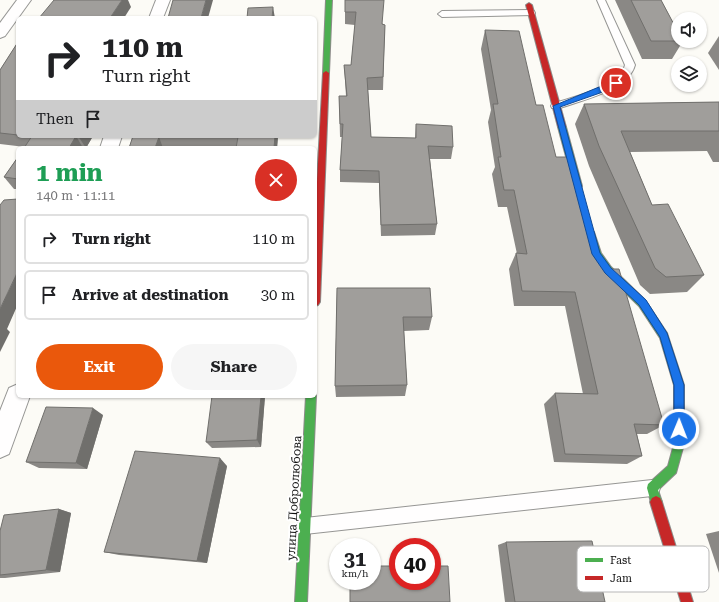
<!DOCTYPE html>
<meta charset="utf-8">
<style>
:root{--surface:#fff;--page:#f6f6f6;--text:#202124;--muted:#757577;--line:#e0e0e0;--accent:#ea580c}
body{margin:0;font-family:"Roboto Serif",serif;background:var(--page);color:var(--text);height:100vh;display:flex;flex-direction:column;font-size:15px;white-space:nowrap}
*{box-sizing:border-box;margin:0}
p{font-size:13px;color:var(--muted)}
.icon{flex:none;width:22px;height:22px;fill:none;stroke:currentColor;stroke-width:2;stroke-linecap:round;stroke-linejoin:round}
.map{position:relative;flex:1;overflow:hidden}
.drawer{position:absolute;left:16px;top:146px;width:301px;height:252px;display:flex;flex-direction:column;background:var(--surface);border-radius:6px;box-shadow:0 1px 3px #0004}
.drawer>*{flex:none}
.top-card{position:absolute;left:16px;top:16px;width:301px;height:122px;border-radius:6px;box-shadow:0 1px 3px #0004;background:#fff;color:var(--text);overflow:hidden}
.buttons{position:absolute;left:671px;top:12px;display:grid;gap:8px}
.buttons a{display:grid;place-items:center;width:36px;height:36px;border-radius:50%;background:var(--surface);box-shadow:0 1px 3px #0004;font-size:20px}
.speed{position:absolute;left:329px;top:538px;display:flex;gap:8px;font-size:20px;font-weight:700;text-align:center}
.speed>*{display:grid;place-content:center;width:52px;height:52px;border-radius:50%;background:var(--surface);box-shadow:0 1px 3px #0004;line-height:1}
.speed small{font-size:10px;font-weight:400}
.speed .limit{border:6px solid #d22;background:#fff;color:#111}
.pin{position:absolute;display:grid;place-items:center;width:34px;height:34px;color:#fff;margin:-17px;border:2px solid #fff;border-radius:50%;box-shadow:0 1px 4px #0007}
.me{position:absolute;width:44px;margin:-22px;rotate:1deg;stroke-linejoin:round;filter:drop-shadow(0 0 3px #0008)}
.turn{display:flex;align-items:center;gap:14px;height:84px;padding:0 20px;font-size:18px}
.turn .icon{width:52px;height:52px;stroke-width:2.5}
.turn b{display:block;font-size:28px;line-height:34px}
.then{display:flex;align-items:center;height:38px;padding:0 20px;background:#0003;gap:8px;font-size:15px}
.round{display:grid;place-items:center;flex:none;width:42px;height:42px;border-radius:21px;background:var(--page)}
.summary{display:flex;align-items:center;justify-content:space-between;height:68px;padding:0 20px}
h1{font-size:24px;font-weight:700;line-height:30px;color:#1e9e55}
.button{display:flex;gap:8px;margin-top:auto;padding:8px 20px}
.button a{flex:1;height:46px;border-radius:24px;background:var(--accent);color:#fff;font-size:16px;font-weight:700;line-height:46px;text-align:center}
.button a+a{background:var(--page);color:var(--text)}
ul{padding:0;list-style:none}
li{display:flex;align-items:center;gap:12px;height:50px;margin:0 8px 6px;padding:0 12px;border:2px solid var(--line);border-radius:6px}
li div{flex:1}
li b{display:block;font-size:15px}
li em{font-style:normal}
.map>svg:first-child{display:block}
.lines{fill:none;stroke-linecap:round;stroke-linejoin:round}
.lane-casing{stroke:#969694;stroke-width:2}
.street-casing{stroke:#969694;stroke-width:2}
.fast-casing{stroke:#8d8c8a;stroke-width:2}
.jam-casing{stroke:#8d8c8a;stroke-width:2}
.lane{fill:#fffefe;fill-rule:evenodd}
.street{fill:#fffefe;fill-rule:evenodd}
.fast{fill:#4caf50;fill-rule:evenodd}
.jam{fill:#c62828;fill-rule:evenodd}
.wall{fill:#8a8885}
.shaded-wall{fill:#706f6c}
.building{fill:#a09e9b;stroke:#706f6c}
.route{fill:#1a73e8;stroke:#114b97}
.labels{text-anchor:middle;stroke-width:4;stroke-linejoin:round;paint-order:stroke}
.near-street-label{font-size:12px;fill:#101010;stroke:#fff}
.key{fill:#fff;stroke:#b7b7b7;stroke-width:1}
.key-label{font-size:11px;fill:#101010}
</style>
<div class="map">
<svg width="719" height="602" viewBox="0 0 719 602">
<rect width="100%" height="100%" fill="#fcfbf6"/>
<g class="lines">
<g class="lane-casing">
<g id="lane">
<path d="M597,0H605L635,65C628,91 582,100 560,108H552L551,106L552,104C572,97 620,87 625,65Z"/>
<polygon points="531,10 534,11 535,13 534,15 442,17 438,14 442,11"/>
<polygon points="652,480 658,482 660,488 658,494 652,496 305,534 299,532 297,526 299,520 305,518"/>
</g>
</g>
<g class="street-casing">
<g id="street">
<polygon points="17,0 31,0 5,36 0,38 0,23"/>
<polygon points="156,0 170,0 163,18 149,18"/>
<polygon points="104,136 122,136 118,148 100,148"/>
<polygon points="18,384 18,396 30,396 9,454 0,458 0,411 9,388"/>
</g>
</g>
<g class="fast-casing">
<g id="fast">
<polygon points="326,0 332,0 329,73 326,75 323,73"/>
<polygon points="559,125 562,125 566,127 582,186 581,188 578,189 574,186 558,127"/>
<polygon points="591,231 594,232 601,253 611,267 645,300 667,333 684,385 684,444 676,473 658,490 662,502 660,506 656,508 652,506 647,488 648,484 668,466 674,444 674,385 660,338 639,306 605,273 593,254 587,234"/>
<polygon points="315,394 316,396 307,602 295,602 306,396 315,396"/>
</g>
</g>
<g class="jam-casing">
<g id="jam">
<polygon points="529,3 532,5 566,127 562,129 558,127 526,5"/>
<polygon points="326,71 329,73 320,302 318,305 315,306 315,218 323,73"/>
<polygon points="656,496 660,498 662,502 693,602 681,602 650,502 652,498"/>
</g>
</g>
<use href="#lane" class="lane"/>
<use href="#street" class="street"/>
<use href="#fast" class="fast"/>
<use href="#jam" class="jam"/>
</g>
<g class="wall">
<polygon points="345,0 383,24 385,25 383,90 368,90 371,137 415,138 416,124 453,147 451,159 430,159 437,224 435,235 381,236 379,183 340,182 340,170 342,137 340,137 339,96 346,96 344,65 351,65 355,25 345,24"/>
<polygon points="615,0 661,0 678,32 678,41 683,41 672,59 642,59"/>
<polygon points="485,30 536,105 556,157 604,269 664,425 647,434 637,434 642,456 627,464 554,462 544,404 555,393 583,394 565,306 514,306 509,269 516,253 517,254 507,207 498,207 492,174 495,167 488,122 491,110 481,49"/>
<polygon points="719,36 719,70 708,53"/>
<polygon points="18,42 18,136 93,136 86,148 24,148 25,147 0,144 0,70"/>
<polygon points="719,102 719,162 713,162 707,151 630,152 652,205 704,275 687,292 650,294 640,285 589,166 575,124 584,104"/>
<polygon points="133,136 278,136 277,148 129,148"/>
<polygon points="18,157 18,189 14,189 4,177"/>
<polygon points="337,288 432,317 429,330 404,331 407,385 405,396 336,397 335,386"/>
<polygon points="265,396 261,447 212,448 206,442"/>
<polygon points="103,415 87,469 39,468 26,462"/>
<polygon points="227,466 207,563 119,555 104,552"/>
<polygon points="59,509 71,513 60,572 5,578 0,578 0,531"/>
<polygon points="719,531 719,573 706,534"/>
<polygon points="506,542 605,602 505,602 498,545"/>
</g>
<g class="shaded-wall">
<polygon points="122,0 128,0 131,7 124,18 110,18"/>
<polygon points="206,0 213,0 208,18 201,18"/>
<polygon points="273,7 275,18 272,18"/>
<polygon points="76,136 83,148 69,148"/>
<polygon points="78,136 93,136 86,148"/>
<polygon points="275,136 278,136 277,148 274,148"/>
<polygon points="159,137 163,148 155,148"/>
<polygon points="18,271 18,304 7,329 10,332 0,352 0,309"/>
<polygon points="261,396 265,396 261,447 257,440"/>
<polygon points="93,408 103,415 87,469 76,463"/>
<polygon points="220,458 227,466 207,563 197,561"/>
<polygon points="59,509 71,513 60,572 46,570"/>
</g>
<g class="building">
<polygon points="54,0 122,0 110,18 39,18"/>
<polygon points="173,0 206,0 201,18 168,18"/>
<polygon points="345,0 384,0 382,24 385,25 383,77 367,78 371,137 416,138 416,124 452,126 453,147 428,146 437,224 381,225 379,171 340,170 343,124 340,124 339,96 347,96 344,65 351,65 356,12 345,12"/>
<polygon points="631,0 661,0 678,32 678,41 651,41"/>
<polygon points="273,7 272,18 247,18 248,8"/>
<polygon points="485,30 519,31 536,105 543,105 556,157 570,157 604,269 619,269 664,425 634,424 642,456 565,454 555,393 598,394 575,292 522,291 516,253 527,254 514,190 504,190 498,157 501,157 493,104 498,104"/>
<polygon points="18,42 18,135 0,133 0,70"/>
<polygon points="719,102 719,131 621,131 652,205 668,204 704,275 666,277 655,268 599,146 584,104"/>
<polygon points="32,136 79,136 76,136 69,148 24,148"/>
<polygon points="133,136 275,136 274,148 236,148 238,137 159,137 155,148 129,148"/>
<polygon points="18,157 18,179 4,177"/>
<polygon points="18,199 18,271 0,309 0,205 4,200"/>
<polygon points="337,288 430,288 432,317 403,317 407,385 335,386"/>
<polygon points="212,396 261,396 257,440 206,442"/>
<polygon points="46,407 93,408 76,463 26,462"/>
<polygon points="135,451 220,458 197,561 104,552"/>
<polygon points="59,509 46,570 0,575 0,531 4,515"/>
<polygon points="592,541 605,602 515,602 506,542"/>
<polygon points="372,566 398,566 398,581 432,581 432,566 448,566 450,602 350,602 350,581 372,581"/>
</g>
<polygon class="route" points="616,80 620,83 619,84 600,93 560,107 600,253 611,268 646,300 667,333 684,385 684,429 683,433 679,434 675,433 674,429 674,385 660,337 639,305 605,273 592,254 553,106"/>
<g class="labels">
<g class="near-street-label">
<text transform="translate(294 498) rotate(-87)" y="4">улица Добролюбова</text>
</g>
</g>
<rect x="577" y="546" width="132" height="46" rx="6" class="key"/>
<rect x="585" y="558" width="18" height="4" fill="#4caf50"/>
<rect x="585" y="576" width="18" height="4" fill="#c62828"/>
<g class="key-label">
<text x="610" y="564">Fast</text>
<text x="610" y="582">Jam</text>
</g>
</svg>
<div class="buttons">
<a><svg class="icon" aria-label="sound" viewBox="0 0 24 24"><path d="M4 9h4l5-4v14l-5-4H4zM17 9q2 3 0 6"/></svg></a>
<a><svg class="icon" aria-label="layers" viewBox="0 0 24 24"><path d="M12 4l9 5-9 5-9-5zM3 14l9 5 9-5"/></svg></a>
</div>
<div class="speed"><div>31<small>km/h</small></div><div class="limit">40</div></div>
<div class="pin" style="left:616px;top:83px;background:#d93025"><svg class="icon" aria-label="arrive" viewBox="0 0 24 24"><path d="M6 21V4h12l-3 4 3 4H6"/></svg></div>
<svg class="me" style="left:679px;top:429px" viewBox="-20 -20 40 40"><circle r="17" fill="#1a73e8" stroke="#fff" stroke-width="3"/><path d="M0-11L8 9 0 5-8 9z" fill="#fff"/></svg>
<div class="top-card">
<div class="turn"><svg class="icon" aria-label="right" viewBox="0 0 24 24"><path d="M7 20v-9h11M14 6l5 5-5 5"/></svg><div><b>110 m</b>Turn right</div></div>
<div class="then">Then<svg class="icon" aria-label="arrive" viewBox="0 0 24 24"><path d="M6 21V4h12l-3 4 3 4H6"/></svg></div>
</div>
<section class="drawer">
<div class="summary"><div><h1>1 min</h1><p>140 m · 11:11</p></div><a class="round" style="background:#d93025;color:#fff"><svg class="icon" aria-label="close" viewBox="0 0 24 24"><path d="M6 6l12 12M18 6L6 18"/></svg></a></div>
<ul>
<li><svg class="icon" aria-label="right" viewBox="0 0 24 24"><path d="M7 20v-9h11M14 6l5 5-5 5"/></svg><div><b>Turn right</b></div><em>110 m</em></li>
<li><svg class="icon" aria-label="arrive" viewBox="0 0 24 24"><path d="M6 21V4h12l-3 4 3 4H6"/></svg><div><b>Arrive at destination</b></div><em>30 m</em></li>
</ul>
<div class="button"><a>Exit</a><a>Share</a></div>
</section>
</div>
